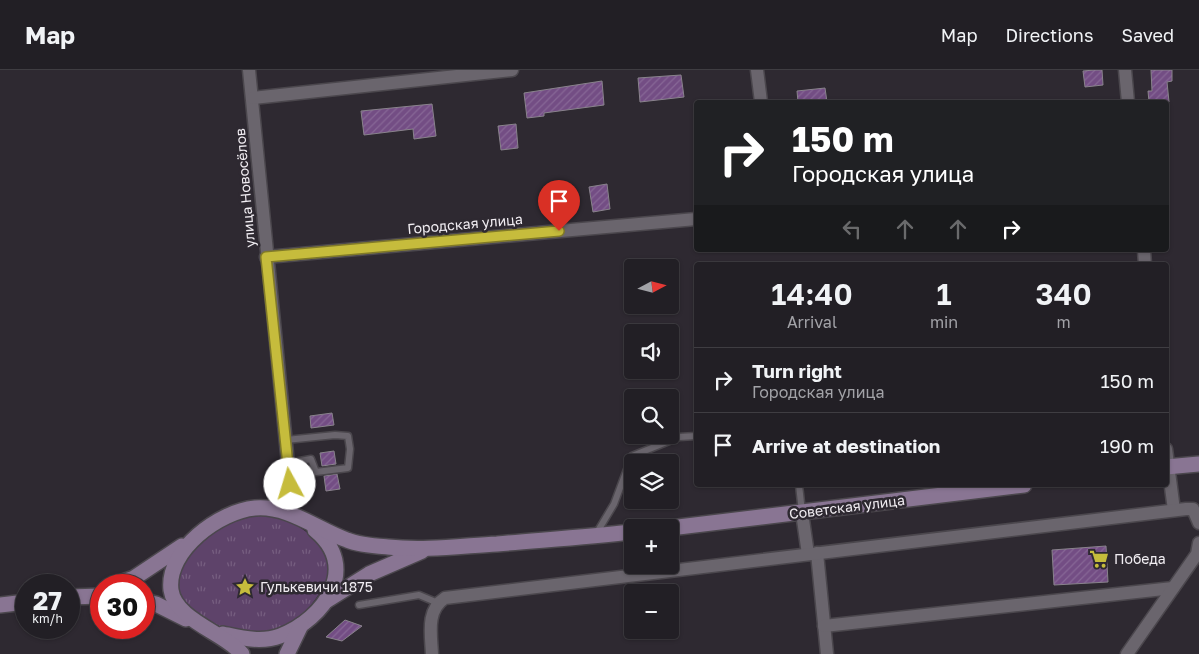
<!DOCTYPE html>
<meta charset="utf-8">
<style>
:root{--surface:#221f25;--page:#2e2c32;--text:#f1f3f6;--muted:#a2a2a7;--line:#3f3d42}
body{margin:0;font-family:"Golos Text",sans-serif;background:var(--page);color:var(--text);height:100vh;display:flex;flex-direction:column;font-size:19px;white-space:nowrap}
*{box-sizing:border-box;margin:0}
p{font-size:16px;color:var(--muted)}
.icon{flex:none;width:28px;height:28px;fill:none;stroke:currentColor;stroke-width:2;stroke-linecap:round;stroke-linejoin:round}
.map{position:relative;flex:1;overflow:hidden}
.details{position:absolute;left:694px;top:192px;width:475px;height:225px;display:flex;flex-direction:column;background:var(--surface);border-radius:5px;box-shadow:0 1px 4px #0004,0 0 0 1px var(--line)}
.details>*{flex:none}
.top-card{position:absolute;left:694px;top:30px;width:475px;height:152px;border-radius:5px;box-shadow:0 1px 4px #0004,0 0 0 1px var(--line);background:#202124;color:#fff;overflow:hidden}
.needle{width:32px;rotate:83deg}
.tools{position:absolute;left:624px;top:189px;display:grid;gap:10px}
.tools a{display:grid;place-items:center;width:55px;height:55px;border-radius:5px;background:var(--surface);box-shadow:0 1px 4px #0004,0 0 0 1px var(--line);font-size:25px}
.speed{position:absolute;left:15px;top:504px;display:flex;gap:10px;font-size:25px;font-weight:700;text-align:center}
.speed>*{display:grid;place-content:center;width:65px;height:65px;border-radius:50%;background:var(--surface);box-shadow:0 1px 4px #0004,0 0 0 1px var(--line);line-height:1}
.speed small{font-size:12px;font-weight:400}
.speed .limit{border:8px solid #d22;background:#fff;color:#111}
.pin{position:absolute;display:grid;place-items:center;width:42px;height:42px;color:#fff;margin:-51px -21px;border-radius:50% 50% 50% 0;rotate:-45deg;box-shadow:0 0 5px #0007}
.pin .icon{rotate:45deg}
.me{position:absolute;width:55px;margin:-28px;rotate:354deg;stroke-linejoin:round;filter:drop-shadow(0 0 4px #0008)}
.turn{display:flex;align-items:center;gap:18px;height:105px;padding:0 15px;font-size:22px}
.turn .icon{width:65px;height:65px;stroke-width:2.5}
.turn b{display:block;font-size:35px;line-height:42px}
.lanes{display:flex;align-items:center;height:48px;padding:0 15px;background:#0003;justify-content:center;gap:25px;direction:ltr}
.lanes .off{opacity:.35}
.eta{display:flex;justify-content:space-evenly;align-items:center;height:85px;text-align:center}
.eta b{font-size:30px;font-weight:600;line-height:35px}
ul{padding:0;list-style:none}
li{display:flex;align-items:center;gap:15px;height:65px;padding:0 15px;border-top:1px solid var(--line)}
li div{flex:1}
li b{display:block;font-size:19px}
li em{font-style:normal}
header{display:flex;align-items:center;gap:30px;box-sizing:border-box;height:70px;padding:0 25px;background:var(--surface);border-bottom:1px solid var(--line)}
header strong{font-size:24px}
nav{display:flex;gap:28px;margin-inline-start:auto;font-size:18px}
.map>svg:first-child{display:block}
.grass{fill:url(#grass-tufts)}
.building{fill:url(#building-hatch);stroke:#89838c}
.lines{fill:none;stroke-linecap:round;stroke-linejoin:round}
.lane-casing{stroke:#4b474d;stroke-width:9}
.street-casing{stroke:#4b474d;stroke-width:15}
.secondary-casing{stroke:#4b474d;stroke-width:18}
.lane{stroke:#6a656d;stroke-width:6}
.street{stroke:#6a656d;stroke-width:12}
.secondary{stroke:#897593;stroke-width:15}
.route-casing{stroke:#817a27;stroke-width:12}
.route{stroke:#c6bc3c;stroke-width:9}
.labels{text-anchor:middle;stroke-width:5;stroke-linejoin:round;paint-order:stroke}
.street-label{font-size:14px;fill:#f1edf2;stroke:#2e2931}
.poi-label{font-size:14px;fill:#f1edf2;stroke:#2e2931;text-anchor:start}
</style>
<header>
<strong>Map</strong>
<nav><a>Map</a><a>Directions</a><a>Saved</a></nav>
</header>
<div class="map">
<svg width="1199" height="584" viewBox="0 0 1199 584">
<defs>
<pattern id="grass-tufts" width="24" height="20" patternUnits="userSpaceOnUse" patternTransform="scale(1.25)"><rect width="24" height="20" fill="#5e436a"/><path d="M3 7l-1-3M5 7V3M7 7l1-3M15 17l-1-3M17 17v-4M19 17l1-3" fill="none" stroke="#765e80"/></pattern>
<pattern id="building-hatch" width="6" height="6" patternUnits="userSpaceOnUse" patternTransform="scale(1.25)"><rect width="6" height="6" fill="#734d84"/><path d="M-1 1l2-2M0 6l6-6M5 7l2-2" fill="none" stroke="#876796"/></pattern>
</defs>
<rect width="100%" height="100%" fill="#2e2931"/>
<path class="grass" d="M248,444C256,444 266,444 274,446C294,450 331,475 330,497C329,510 321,521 314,531C286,568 244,572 206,549C199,545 186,539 181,532C164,505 192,475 213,459C222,452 237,448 248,444Z"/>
<g class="building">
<polygon points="1094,0 1102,0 1103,15 1085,17 1083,1"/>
<polygon points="1151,0 1172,0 1172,11 1167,12 1169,32 1149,32 1148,21 1152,21"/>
<polygon points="681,5 684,27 640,32 638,8"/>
<polygon points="602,11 604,35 544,43 544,46 527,48 524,23"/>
<polygon points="825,18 827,32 798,32 797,21"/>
<polygon points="432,34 436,66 414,69 413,59 364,65 361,41"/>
<polygon points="516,54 518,78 501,80 498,56"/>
<polygon points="607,114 610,139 593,142 589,117"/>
<polygon points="332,343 334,355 311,358 310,346"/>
<polygon points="334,381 336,394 322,396 320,383"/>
<polygon points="337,404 340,419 326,421 324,406"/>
<polygon points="1106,476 1108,512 1054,515 1052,480"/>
<polygon points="345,550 362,556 342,571 326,567"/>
</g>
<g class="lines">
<g class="lane-casing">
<g id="lane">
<polyline points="286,370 335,365 348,366 350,379 348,398 316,402 311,389 288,393"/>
<polyline points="799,415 802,442"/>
<polyline points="596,464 614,434 632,386 679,367 696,366"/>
<polyline points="359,535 419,525 438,533"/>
</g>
</g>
<g class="street-casing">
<g id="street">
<polyline points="249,0 290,414 287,443"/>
<polyline points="757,0 761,32"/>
<polyline points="1125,0 1128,32"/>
<polyline points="253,28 512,0"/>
<polyline points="1144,180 1145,195"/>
<polyline points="266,187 696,149"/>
<polyline points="1166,379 1174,440"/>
<polyline points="802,443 808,484"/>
<polyline points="817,483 827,584"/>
<polyline points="824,556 1173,518"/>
<path d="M432,584C431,564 426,540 445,528L1186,439H1193L1199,453"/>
<polyline points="1127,584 1197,484 1199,473"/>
</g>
</g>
<g class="secondary-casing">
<g id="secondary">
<polyline points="1166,397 1199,394"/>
<polyline points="670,458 1024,415"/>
<polyline points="114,515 134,508 182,476"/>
<polyline points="69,527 101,526"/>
<polyline points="144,531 156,534 186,549"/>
<polyline points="326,531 369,504 422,481"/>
<polyline points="0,535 26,532"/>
<path d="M223,564C242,568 261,573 280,566C325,549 360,497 315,460"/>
<path d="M242,584C225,563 175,550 171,520C166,480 220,441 255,438C288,435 318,460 347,470C359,475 375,476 388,477C424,481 461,476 497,474C542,470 587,467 632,462"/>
<polyline points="287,584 301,555"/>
</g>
</g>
<use href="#lane" class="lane"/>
<use href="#street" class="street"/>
<use href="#secondary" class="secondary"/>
</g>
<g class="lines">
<g class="route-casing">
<polyline id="route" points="290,414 266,187 559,161"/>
</g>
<use href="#route" class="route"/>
</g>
<defs>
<g id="supermarket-bare" transform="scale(1.5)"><path d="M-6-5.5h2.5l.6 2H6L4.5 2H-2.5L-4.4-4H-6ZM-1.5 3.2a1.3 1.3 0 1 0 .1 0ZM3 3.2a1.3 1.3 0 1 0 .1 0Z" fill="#c6bc3c" stroke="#2e2931" stroke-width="2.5" paint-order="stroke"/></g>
<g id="sight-bare" transform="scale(1.5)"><path d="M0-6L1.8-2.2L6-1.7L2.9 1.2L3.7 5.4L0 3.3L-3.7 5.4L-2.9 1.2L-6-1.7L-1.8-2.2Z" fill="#c6bc3c" stroke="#2e2931" stroke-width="2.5" paint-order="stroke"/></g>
</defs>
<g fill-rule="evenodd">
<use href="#supermarket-bare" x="1099" y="489"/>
<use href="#sight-bare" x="245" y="517"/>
</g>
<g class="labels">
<g class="street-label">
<text transform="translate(245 118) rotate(-95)" y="5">улица Новосёлов</text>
<text transform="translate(465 154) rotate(-5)" y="5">Городская улица</text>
<text transform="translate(847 437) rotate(-7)" y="5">Советская улица</text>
</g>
<g class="poi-label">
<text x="1114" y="494">Победа</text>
<text x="260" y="522">Гулькевичи 1875</text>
</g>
</g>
</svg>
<div class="tools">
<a><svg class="needle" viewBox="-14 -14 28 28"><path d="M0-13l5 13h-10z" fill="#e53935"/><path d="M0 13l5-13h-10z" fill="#a2a2a7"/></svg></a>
<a><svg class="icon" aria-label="sound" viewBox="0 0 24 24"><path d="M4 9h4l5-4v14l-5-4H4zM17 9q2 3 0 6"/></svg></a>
<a><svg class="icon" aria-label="search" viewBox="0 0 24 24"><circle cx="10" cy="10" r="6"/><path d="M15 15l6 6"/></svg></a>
<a><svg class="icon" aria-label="layers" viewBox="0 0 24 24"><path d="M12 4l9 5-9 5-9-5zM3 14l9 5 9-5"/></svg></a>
<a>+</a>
<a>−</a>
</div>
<div class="speed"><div>27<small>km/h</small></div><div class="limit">30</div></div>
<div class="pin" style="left:559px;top:161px;background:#d93025"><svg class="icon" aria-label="arrive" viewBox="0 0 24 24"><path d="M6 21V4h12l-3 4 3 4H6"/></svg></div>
<svg class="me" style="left:290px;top:414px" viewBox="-20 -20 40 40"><circle r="19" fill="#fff"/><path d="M0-13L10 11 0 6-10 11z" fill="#c6bc3c"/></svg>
<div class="top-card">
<div class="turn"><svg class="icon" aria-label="right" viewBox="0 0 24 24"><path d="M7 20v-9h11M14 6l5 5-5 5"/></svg><div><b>150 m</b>Городская улица</div></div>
<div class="lanes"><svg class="icon off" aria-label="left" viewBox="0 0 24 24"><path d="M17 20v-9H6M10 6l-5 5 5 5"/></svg><svg class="icon off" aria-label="ahead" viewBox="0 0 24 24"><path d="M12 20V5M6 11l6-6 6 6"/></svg><svg class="icon off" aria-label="ahead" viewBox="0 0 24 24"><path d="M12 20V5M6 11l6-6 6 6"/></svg><svg class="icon" aria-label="right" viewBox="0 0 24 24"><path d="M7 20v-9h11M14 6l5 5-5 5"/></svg></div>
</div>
<section class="details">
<div class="eta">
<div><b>14:40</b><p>Arrival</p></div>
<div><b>1</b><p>min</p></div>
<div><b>340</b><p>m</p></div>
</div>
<ul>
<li><svg class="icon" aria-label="right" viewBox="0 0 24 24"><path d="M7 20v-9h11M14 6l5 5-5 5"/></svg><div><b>Turn right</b><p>Городская улица</p></div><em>150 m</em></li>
<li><svg class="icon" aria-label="arrive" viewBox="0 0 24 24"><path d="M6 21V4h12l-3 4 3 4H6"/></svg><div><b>Arrive at destination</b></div><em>190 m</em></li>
</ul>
</section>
</div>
